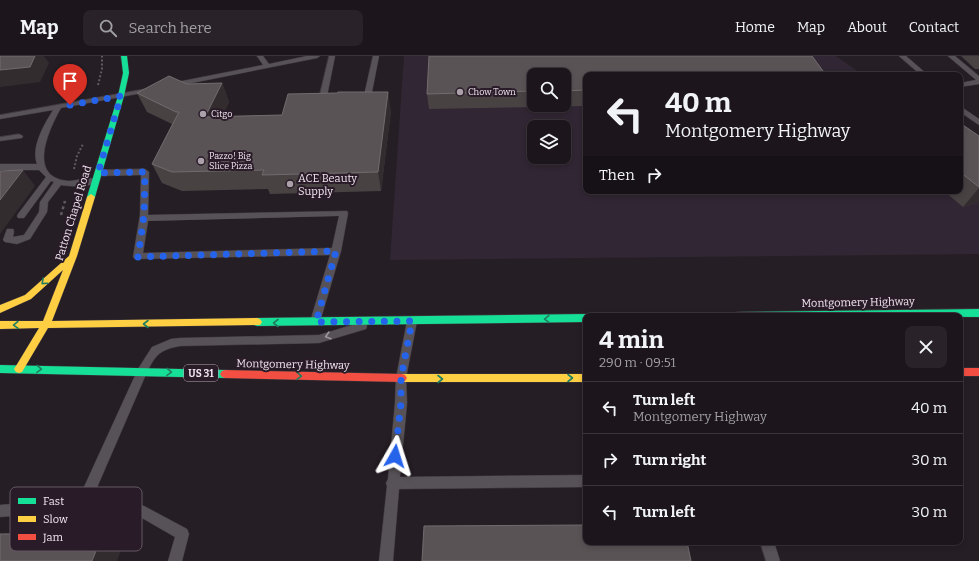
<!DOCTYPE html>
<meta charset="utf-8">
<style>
:root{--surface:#1c161c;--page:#292329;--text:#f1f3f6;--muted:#a09fa3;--line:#3a353b}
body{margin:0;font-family:Bitter,serif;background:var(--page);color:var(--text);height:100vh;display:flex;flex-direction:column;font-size:15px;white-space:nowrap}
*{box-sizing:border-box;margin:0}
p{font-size:13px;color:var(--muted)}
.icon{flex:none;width:22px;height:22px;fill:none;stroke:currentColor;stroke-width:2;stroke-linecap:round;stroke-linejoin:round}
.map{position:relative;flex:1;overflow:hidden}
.sheet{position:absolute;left:583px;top:257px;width:380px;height:232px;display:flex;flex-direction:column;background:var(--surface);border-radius:8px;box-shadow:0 2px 6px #0003,0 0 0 1px var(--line)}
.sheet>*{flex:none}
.banner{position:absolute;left:583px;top:16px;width:380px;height:122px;border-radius:8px;box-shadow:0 2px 6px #0003,0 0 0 1px var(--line);background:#1c161c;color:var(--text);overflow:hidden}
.buttons{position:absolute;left:527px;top:12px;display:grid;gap:8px}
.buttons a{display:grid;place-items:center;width:44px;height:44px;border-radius:8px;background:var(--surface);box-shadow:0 2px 6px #0003,0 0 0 1px var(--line);font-size:20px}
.pin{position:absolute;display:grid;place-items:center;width:34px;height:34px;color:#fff;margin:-41px -17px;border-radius:50% 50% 50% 0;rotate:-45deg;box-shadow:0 0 4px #0007}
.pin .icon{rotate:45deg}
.me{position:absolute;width:44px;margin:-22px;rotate:6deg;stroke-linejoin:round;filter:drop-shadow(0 0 3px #0008)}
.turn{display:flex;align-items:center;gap:14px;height:84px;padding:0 16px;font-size:18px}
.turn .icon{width:52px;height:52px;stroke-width:2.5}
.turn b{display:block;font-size:28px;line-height:34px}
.then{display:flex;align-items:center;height:38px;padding:0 16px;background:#0003;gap:8px;font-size:15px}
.round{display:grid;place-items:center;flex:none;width:42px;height:42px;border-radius:8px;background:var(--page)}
.summary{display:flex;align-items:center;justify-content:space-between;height:68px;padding:0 16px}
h1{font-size:24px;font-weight:700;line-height:30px}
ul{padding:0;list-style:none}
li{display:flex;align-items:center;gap:12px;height:52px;padding:0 16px;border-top:1px solid var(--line)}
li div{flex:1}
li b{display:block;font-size:15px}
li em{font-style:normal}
header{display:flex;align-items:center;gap:24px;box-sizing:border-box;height:56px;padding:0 20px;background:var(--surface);border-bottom:1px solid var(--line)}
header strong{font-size:19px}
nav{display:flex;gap:22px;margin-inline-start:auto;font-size:14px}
.search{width:280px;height:36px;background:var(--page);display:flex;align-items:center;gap:10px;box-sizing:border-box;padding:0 14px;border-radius:8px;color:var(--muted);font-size:15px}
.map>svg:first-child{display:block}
.commercial{fill:#312633;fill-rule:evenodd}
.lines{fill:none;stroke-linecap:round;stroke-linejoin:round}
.lane-casing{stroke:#3f393f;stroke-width:1}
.fast-casing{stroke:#3f393f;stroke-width:1}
.slow-casing{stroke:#3f393f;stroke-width:1}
.jam-casing{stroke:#3f393f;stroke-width:1}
.path-far1{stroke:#615b60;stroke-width:2;stroke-dasharray:2 2;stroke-linecap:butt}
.path{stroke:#615b60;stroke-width:2.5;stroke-dasharray:3 3;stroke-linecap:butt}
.lane{fill:#575257;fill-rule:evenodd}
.fast{fill:#16e098;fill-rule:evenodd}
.slow{fill:#ffcf43;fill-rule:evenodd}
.jam{fill:#f24e42;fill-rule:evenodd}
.wall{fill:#484243;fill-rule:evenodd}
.shaded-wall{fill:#332c2f}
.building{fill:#5a5356;stroke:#726b6e}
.oneway{stroke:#207e60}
.oneway2{stroke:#9d969c}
.route{stroke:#2563eb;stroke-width:7;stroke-dasharray:0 12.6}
.poi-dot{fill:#aba1aa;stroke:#291b28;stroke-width:1.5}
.labels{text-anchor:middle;stroke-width:4;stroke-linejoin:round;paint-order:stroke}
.far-poi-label{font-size:9px;fill:#f2e8f1;stroke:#291b28;text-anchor:start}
.shield{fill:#291b28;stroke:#b6aab5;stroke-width:1}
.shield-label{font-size:10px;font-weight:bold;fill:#f2e8f1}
.poi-label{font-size:11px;fill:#f2e8f1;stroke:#291b28;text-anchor:start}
.street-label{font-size:11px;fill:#f2e8f1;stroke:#291b28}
.key{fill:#291b28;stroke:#655864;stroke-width:1}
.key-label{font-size:11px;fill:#f2e8f1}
</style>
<header>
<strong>Map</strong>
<div class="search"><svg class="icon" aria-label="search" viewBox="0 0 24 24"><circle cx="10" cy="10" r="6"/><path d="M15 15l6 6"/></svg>Search here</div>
<nav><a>Home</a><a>Map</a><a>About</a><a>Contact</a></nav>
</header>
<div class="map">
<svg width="979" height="505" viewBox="0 0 979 505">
<rect width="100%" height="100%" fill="#261e25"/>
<path class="commercial" d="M404,0H836L863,19H586V135H960L979,100V198L390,204ZM534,19H564V49H534ZM534,71H564V101H534Z"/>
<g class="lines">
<g class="lane-casing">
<g id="lane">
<polygon points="257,0 263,0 269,8 307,0 320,0 317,2 172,31 169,29 172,27 263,9"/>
<path d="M329,0H335L327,40L335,42C331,45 323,45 319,42Z"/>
<polygon points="373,0 379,0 371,41 367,43 356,43 356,39 364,39"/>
<polygon points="899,0 906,0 928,19 921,19"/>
<polygon points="948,0 955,0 979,20 979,28 960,31 960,27 976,24"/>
<path d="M151,32L154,34L153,35L61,52C49,73 26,122 69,125C77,125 93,119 99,125C93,131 70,131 61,129L48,146L47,156L30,183L17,188L5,186L3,184L7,173H13L14,175L13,181L24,179L39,156L40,146L54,126L51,125L24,162H18L17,160L18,158L46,121L39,114H0V108H37C31,90 44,69 53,54L0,63V59Z"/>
<polygon points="960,50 979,63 979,69 960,56"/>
<polygon points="19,78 23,80 22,82 0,85 0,81"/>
<path d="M145,113L149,116L148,159L347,155L348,157L341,195L319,269H311L310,266L330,199L135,203L133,201L140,159L141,119L98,120L94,117L98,114ZM339,160L332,192L143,197L148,165Z"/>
<polygon points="412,261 416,262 417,265 406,322 407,347 400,421 586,419 586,431 399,433 393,505 379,505 387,430 386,427 388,423 395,347 396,322 407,265 408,262"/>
<path d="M362,266L366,267L367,270L366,273L319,287L180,290C160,294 156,298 147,316L92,443L144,450L187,473L189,478L182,505H168L175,481L142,462L83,454L0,461V449L79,442L138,313L152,291L171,283L180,282L319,279Z"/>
<polygon points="760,486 774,486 780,505 766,505"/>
</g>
</g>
<g class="fast-casing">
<g id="fast">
<polygon points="121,0 127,0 129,17 124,40 95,141 91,144 87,141 118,40 123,17"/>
<polygon points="979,253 979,261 732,260 734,257 737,256"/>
<polygon points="586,258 590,260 586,260 586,266 257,270 254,269 252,266 254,263 257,262"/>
<polygon points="0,309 225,314 228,315 230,318 228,321 225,322 0,317"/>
</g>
</g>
<g class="slow-casing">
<g id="slow">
<polygon points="91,138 95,141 77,200 52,265 257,262 260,263 262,266 260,269 48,272 22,316 19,317 16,316 14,313 16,310 39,272 0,273 0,265 43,265 63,214 31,243 0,257 0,249 25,239 69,200 87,141"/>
<polygon points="402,318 586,318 586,326 402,326 399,325 397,322 399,319"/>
</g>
</g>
<g class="jam-casing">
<g id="jam">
<rect x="960" y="312" width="19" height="8"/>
<polygon points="225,314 402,318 405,319 407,322 405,325 402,326 225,322 222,321 220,318 222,315"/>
</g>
</g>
<g class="path-far1">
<polyline points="98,29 102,13 102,0"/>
<polyline points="74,113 77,100 83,88"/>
</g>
<polyline class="path" points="61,159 65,145"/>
<use href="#lane" class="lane"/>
<use href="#fast" class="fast"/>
<use href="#slow" class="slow"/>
<use href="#jam" class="jam"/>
</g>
<g class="wall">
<path d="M429,0H812L826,19H586V50L429,53L427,38ZM534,19H564V49H534Z"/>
<polygon points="961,0 979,0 979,13 975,13"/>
<polygon points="222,27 229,46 222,60 282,59 391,55 381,135 270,138 268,133 182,135 162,127 152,108 172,68 147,56 137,37 187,28"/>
<polygon points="960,67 979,80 979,146 963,151 944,135 960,135"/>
</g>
<g class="shaded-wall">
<polygon points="35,0 44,0 49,7 40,26 0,31 0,14"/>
<polygon points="222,27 229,46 213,79 205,61"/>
<polygon points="388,36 391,55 381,135 378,116"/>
<polygon points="23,114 35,130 0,178 0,144"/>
<polygon points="979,132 979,146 963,151"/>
<polygon points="103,477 123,489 117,505 92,505"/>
</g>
<g class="building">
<polygon points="0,0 35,0 30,11 0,14"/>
<polygon points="429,0 812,0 826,19 586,19 586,34 564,35 564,19 534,19 534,35 427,38"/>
<polygon points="169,20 187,28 222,27 205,61 282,59 288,38 337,37 338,36 388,36 378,116 262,119 264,114 172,116 152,108 179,56 176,56 137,37"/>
<polygon points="960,67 979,80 979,131 960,116"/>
<polygon points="23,114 0,144 0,115"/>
<polygon points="586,469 586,486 687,486 691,505 422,505 424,470"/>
<polygon points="103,477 92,505 0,505 0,478"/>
</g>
<defs><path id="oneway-chevron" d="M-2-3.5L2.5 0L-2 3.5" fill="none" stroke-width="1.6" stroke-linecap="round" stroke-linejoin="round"/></defs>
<g class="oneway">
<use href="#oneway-chevron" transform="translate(44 226) rotate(138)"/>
<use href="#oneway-chevron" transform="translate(547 263) rotate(179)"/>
<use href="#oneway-chevron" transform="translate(276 267) rotate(180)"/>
<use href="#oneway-chevron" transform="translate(146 268) rotate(180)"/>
<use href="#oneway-chevron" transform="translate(16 269) rotate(179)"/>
<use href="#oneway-chevron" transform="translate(39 313) rotate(1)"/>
<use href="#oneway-chevron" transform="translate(169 316) rotate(1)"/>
<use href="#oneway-chevron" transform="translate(299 320) rotate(1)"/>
<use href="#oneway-chevron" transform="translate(570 322)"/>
<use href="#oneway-chevron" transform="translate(440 323)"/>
</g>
<use class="oneway2" href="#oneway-chevron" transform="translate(328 280) rotate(164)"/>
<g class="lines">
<polyline class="route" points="70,49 121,40 98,117 145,116 144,159 138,201 336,195 316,266 412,265 401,322 401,347 395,400"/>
</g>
<g class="poi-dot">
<circle cx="460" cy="36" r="4"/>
<circle cx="203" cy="58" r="4"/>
<circle cx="201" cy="105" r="4"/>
<circle cx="290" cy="128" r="4"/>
</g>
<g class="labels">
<g class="far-poi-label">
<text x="468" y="39">Chow Town</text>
<text x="211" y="61">Citgo</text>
<text x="209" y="103">Pazzo! Big<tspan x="209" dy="10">Slice Pizza</tspan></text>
</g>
<rect class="shield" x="184" y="309" width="34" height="16" rx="3"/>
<g class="shield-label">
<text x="201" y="321">US 31</text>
</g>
<g class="poi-label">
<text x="298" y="126">ACE Beauty<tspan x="298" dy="13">Supply</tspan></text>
</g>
<g class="street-label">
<text transform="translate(73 157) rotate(-73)" y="4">Patton Chapel Road</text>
<text transform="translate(858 246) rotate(-1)" y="4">Montgomery Highway</text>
<text transform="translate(293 308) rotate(1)" y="4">Montgomery Highway</text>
</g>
</g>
<rect x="10" y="431" width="132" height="64" rx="6" class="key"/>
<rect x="18" y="442" width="18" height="6" fill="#16e098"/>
<rect x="18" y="460" width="18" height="6" fill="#ffcf43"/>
<rect x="18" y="478" width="18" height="6" fill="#f24e42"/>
<g class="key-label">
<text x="43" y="449">Fast</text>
<text x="43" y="467">Slow</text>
<text x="43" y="485">Jam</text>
</g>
</svg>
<div class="buttons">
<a><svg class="icon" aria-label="search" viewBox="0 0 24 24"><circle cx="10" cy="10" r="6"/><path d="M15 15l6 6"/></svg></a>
<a><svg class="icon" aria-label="layers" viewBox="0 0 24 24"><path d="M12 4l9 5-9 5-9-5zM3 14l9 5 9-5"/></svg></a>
</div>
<div class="pin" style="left:70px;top:49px;background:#d93025"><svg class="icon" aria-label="arrive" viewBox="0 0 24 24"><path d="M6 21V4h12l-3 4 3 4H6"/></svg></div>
<svg class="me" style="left:395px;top:400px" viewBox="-20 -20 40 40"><path d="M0-17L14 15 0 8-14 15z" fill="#2563eb" stroke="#fff" stroke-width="4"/></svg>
<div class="banner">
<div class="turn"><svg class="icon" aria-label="left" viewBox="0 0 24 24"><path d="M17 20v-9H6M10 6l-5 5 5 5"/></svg><div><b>40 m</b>Montgomery Highway</div></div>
<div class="then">Then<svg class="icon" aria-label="right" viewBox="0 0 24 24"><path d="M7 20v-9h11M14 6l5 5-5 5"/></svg></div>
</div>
<section class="sheet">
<div class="summary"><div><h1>4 min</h1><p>290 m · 09:51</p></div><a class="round"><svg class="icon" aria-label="close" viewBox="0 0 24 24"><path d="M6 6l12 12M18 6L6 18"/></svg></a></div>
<ul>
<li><svg class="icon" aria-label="left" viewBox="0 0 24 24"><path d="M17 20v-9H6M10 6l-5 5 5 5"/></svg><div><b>Turn left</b><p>Montgomery Highway</p></div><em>40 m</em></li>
<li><svg class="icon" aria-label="right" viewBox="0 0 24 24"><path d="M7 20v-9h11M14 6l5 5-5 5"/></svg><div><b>Turn right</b></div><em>30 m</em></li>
<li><svg class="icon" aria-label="left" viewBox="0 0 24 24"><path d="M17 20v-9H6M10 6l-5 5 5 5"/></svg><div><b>Turn left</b></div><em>30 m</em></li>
</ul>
</section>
</div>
